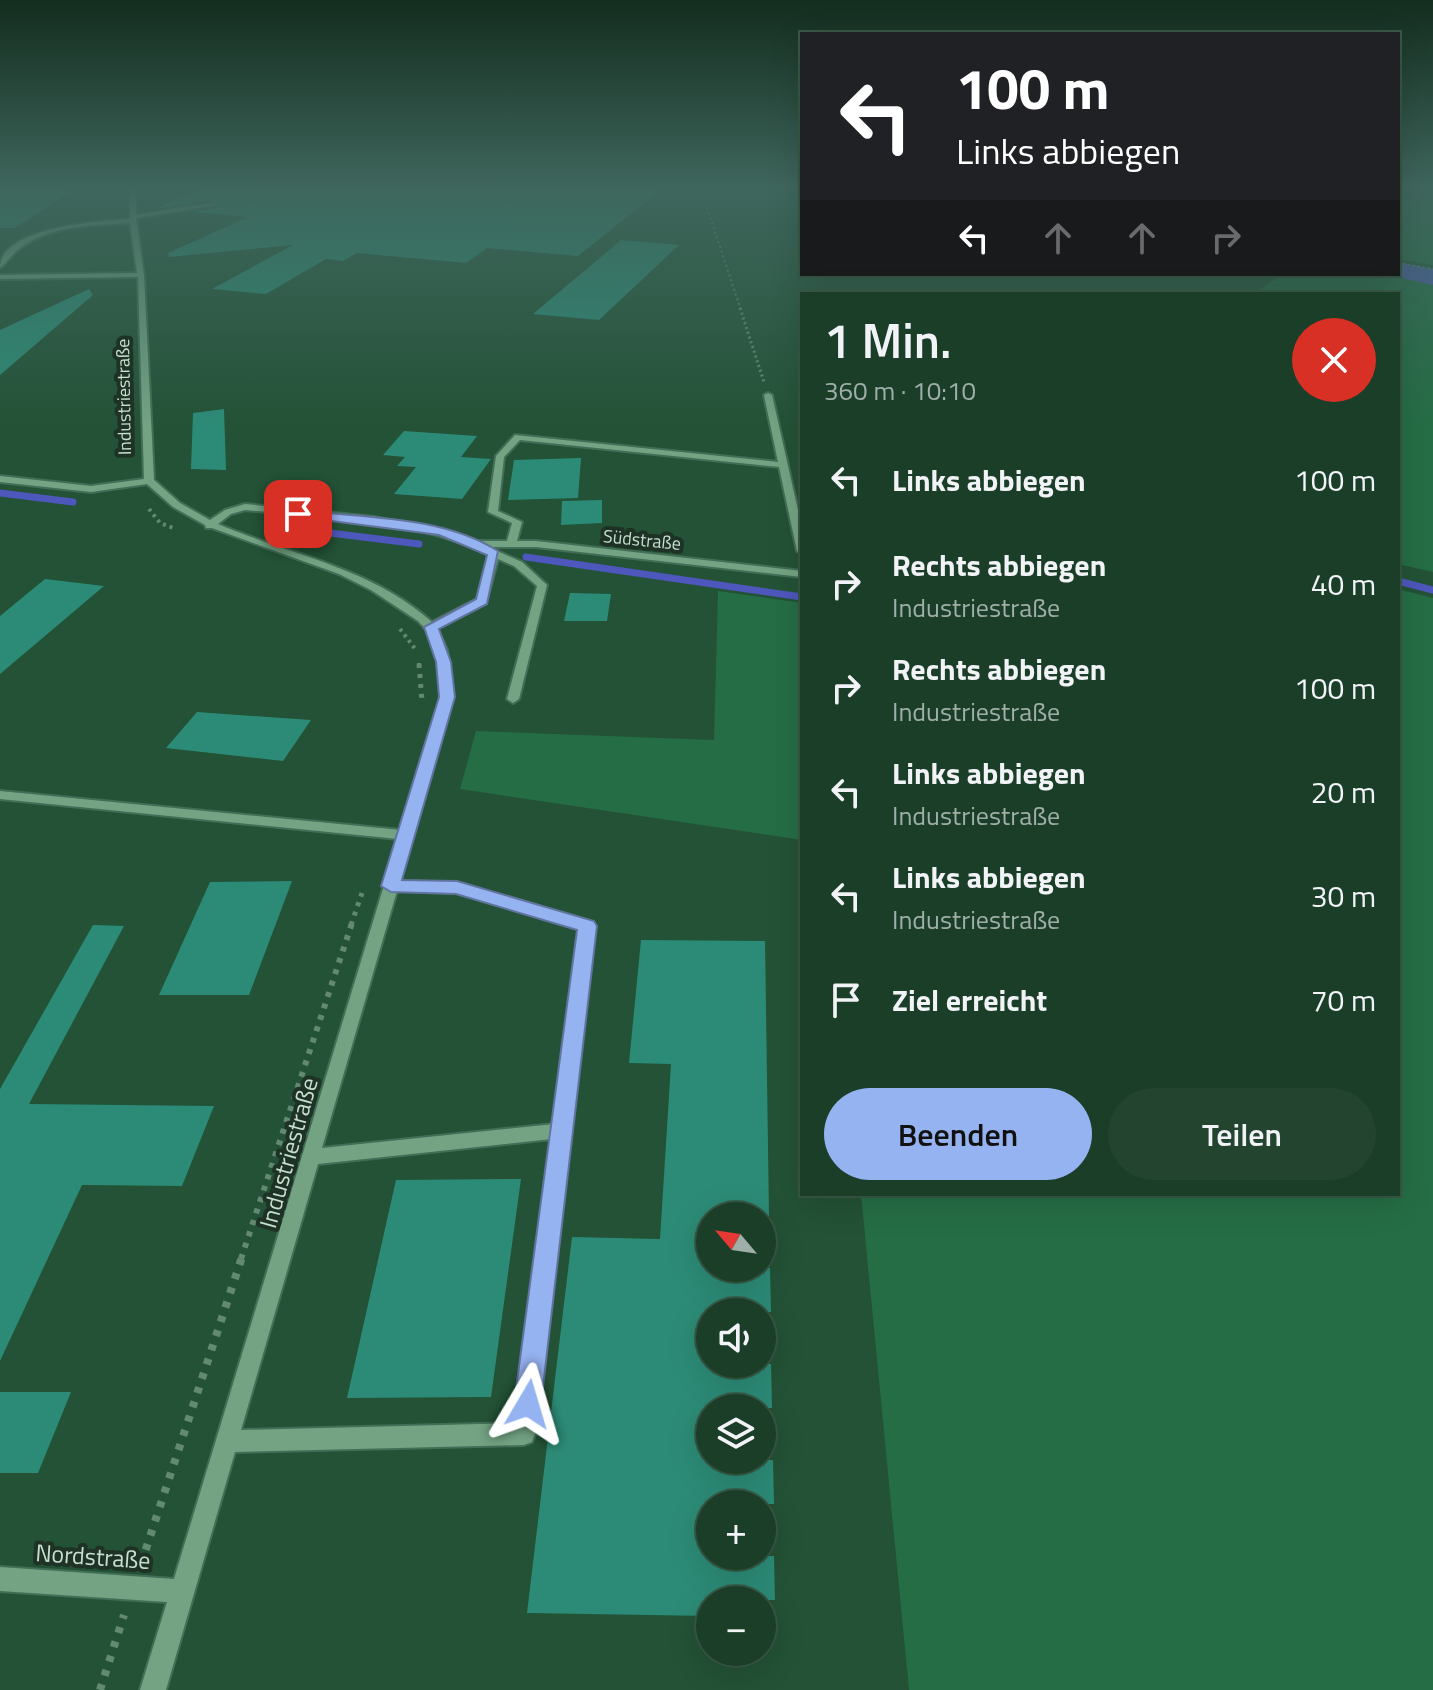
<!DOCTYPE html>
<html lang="de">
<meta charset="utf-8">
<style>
:root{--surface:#1a3e28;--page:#234530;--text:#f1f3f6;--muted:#9faea8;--line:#385745;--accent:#95b2f1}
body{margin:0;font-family:"Titillium Web",sans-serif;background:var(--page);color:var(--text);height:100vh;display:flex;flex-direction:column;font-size:30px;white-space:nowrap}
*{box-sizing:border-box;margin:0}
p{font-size:26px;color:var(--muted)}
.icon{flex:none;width:44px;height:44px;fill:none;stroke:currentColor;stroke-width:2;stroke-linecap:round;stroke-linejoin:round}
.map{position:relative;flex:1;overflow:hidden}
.sheet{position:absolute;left:800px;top:292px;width:600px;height:904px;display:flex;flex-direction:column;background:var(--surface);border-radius:0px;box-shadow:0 8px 32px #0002,0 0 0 2px var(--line)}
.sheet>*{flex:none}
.banner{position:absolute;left:800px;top:32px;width:600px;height:244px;border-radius:0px;box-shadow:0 8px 32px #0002,0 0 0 2px var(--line);background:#202124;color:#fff;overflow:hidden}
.needle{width:52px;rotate:299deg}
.tools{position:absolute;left:696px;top:1202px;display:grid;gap:16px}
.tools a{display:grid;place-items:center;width:80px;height:80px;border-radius:50%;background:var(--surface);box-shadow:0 8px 32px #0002,0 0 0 2px var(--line);font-size:40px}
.pin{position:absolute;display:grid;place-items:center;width:68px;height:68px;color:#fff;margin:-34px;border-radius:16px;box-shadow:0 4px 12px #0006}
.me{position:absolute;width:88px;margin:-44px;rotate:7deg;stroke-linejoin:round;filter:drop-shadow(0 0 6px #0008)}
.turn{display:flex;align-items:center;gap:28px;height:168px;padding:0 24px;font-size:36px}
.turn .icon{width:104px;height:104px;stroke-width:2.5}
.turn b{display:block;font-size:56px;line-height:68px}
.lanes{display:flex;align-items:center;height:76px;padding:0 24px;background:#0003;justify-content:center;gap:40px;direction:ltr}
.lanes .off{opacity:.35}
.round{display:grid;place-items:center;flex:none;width:84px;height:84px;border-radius:42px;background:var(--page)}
.overview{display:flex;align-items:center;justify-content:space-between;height:136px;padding:0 24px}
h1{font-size:48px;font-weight:600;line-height:60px}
.button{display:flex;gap:16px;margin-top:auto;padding:16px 24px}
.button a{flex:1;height:92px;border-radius:48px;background:var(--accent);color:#111;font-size:32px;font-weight:600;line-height:92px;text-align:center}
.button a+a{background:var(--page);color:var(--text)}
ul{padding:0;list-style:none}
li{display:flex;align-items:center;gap:24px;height:104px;padding:0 24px}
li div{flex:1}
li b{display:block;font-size:30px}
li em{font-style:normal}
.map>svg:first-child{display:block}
.green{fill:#256d45}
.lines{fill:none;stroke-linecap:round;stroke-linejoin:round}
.stream{stroke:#4e57bb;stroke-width:7}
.river{fill:#4e57bb;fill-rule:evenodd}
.building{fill:#2c8b76}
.minor-casing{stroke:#426d56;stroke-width:4}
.path-far5{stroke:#638972;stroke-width:2;stroke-dasharray:2 3;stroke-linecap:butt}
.path-far4{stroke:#638972;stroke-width:3;stroke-dasharray:2 3;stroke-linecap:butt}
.path-far3{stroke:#638972;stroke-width:4;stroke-dasharray:3 4;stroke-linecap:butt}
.path-far2{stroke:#638972;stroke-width:5;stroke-dasharray:4 6;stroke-linecap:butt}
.path-far1{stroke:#638972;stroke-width:6;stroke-dasharray:5 7;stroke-linecap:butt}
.path{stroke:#638972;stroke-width:8;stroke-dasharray:6 9;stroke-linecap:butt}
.minor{fill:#73a383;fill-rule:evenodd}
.route{fill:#95b2f1;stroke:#61749d;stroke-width:2}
.labels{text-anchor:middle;stroke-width:8;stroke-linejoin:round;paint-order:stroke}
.far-street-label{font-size:18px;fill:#c7dfce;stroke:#1e3225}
.near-street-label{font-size:24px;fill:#c7dfce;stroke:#1e3225}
</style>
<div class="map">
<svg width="1433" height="1690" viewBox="0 0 1433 1690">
<rect width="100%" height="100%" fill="#235236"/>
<g class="green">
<polygon points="1433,197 1433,265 1398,259 1398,201"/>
<polygon points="1282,274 1397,274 1433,281 1433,572 1398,564 1398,294 1253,294"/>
<polygon points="1398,589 1433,598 1433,1690 909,1690 861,1194 1398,1194"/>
<polygon points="718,591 802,603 802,840 460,789 476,731 714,740"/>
</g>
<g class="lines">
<g class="stream">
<polyline points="0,493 73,502"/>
<polyline points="306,530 419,544"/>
<polyline points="526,557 802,597"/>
<polyline points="1398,581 1433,590"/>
</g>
<polygon class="river" points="1398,262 1433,269 1433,285 1389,275 1398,274"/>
</g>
<g class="building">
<polygon points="0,189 74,189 15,228 0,228"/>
<polygon points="201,189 662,189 578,256 487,248 466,263 357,253 343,261 326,259 266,294 212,289 293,245 169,257 168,253 248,217 193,212 218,207 213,200 155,209"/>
<polygon points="621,240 679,245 599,320 533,314"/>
<polygon points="89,289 93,295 0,375 0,330"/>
<polygon points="224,409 226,470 191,469 193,413"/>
<polygon points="404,431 477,436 461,457 491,459 462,499 394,494 416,467 397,466 405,457 383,455"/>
<polygon points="581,458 578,498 508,500 514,460"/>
<polygon points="602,500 602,523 561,525 562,501"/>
<polygon points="45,579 104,586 0,674 0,616"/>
<polygon points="570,593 611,594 607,621 564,621"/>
<polygon points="197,712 311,720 283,761 166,748"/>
<polygon points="292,881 249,995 159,995 210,882"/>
<polygon points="93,925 124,926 29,1104 214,1106 182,1186 82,1185 0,1361 0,1089"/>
<polygon points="641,940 765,941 769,1216 710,1216 710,1268 770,1268 771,1312 710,1312 710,1364 771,1364 772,1408 710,1408 710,1460 773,1460 774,1504 710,1504 710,1556 774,1556 775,1600 710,1600 710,1616 527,1613 572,1237 660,1239 671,1064 629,1063"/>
<polygon points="521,1179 491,1397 347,1398 396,1180"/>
<polygon points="0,1392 71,1392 38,1473 0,1473"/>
</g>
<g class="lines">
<g class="minor-casing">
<path id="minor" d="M130,189H136V215L213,203L216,205L136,218L144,275L154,480L180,503L210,520L225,510L245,504L374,517L441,530L476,541H507L512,523L488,512L496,456L515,435L778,462L764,395L768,393L772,395L802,528V554L797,551L779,467L520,440L504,457L498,511L522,522L517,541H536L802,571V577L536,547H488L522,562L547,585L519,699L513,703L507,699L537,586L514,566L498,559L486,603L437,628L447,650L453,697L400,881L457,883L592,922L595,926L535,1434L532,1442L524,1445L235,1452L166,1690H140L167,1602L0,1591V1567L174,1579L398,839L0,799V791L401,830L441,697L437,660L429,633L418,621L371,590L339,574L212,528H206L205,525L173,507L147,484L91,492L0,482V476L91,486L144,479L138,277L0,279V275L137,273L130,223C95,225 53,225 23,246C14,252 8,261 0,268C0,227 101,221 130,219ZM245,510C327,518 414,518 489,555L477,599L432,622C372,568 291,555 218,524L231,514ZM397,891L457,893L579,929L554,1124L322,1148ZM552,1139L515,1423L241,1430L318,1164Z"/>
</g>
<g class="path-far5">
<polyline points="701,189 741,310"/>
<polyline points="1398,263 1433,269"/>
</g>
<polyline class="path-far4" points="740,308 764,382"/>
<g class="path-far3">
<polyline points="149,509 160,523 176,529"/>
<polyline points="400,629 416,650"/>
<polyline points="419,663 419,666"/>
</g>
<g class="path-far2">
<polyline points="419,664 422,701"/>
<polyline points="351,925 362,893"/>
</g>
<polyline class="path-far1" points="241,1259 352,923"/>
<g class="path">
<polyline points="141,1564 242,1257"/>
<polyline points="100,1690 124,1615"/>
</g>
<use href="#minor" class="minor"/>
</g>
<linearGradient id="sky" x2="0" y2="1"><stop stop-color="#132d1e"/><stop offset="0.44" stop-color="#3f665d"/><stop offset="1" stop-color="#3f665d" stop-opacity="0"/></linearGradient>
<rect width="1433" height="426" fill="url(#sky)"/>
<path class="route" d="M298,510C362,518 442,515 498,551L487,604L439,629L451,662L455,697L402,880L457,881L594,921L597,926L541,1404L537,1414L528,1418L518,1414L514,1404L577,930L456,894L391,892L381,886L439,697L436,662L424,627L476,599L487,555L439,535L293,516L291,514Z"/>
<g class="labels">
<g class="far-street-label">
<text transform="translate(124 397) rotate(-91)" y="6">Industriestraße</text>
<text transform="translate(642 540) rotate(6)" y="6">Südstraße</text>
</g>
<g class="near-street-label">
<text transform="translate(289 1153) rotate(-74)" y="8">Industriestraße</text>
<text transform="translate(93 1557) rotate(4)" y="8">Nordstraße</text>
</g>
</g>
</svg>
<div class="tools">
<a><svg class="needle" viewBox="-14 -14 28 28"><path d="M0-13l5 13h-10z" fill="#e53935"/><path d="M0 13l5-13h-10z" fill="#9faea8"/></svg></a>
<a><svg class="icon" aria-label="sound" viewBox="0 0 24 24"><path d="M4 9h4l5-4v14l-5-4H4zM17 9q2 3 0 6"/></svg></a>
<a><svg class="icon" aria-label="layers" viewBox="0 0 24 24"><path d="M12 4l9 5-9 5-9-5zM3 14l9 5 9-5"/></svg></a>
<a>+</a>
<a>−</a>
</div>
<div class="pin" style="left:298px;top:514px;background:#d93025"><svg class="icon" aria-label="arrive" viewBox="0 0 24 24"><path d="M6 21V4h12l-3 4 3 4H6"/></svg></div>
<svg class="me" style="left:528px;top:1404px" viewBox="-20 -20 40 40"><path d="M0-17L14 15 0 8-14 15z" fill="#95b2f1" stroke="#fff" stroke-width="4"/></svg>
<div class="banner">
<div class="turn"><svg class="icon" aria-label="left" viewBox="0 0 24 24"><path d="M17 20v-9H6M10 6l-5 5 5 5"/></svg><div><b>100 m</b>Links abbiegen</div></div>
<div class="lanes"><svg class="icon" aria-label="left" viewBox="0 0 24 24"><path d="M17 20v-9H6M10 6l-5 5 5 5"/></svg><svg class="icon off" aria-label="ahead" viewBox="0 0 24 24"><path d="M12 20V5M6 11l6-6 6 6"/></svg><svg class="icon off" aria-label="ahead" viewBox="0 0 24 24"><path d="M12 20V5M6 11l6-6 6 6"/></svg><svg class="icon off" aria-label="right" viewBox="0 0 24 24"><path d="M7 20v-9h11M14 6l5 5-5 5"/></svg></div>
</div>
<section class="sheet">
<div class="overview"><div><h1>1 Min.</h1><p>360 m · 10:10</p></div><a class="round" style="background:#d93025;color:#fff"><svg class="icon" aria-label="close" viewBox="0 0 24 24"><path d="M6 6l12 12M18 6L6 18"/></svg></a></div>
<ul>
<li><svg class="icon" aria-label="left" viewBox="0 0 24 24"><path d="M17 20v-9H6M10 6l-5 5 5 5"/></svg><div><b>Links abbiegen</b></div><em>100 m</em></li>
<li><svg class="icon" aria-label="right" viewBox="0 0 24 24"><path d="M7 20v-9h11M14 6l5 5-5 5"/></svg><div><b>Rechts abbiegen</b><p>Industriestraße</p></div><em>40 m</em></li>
<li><svg class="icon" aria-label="right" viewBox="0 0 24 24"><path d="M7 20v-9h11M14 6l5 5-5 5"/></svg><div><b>Rechts abbiegen</b><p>Industriestraße</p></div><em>100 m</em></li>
<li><svg class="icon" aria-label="left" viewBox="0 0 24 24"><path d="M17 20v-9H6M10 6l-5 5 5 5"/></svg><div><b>Links abbiegen</b><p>Industriestraße</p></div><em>20 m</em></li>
<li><svg class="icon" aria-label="left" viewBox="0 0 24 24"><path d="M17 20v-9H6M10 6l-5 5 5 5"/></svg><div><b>Links abbiegen</b><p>Industriestraße</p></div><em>30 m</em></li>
<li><svg class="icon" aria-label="arrive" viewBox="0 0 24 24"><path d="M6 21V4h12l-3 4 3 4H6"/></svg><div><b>Ziel erreicht</b></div><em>70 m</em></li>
</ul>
<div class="button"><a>Beenden</a><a>Teilen</a></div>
</section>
</div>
